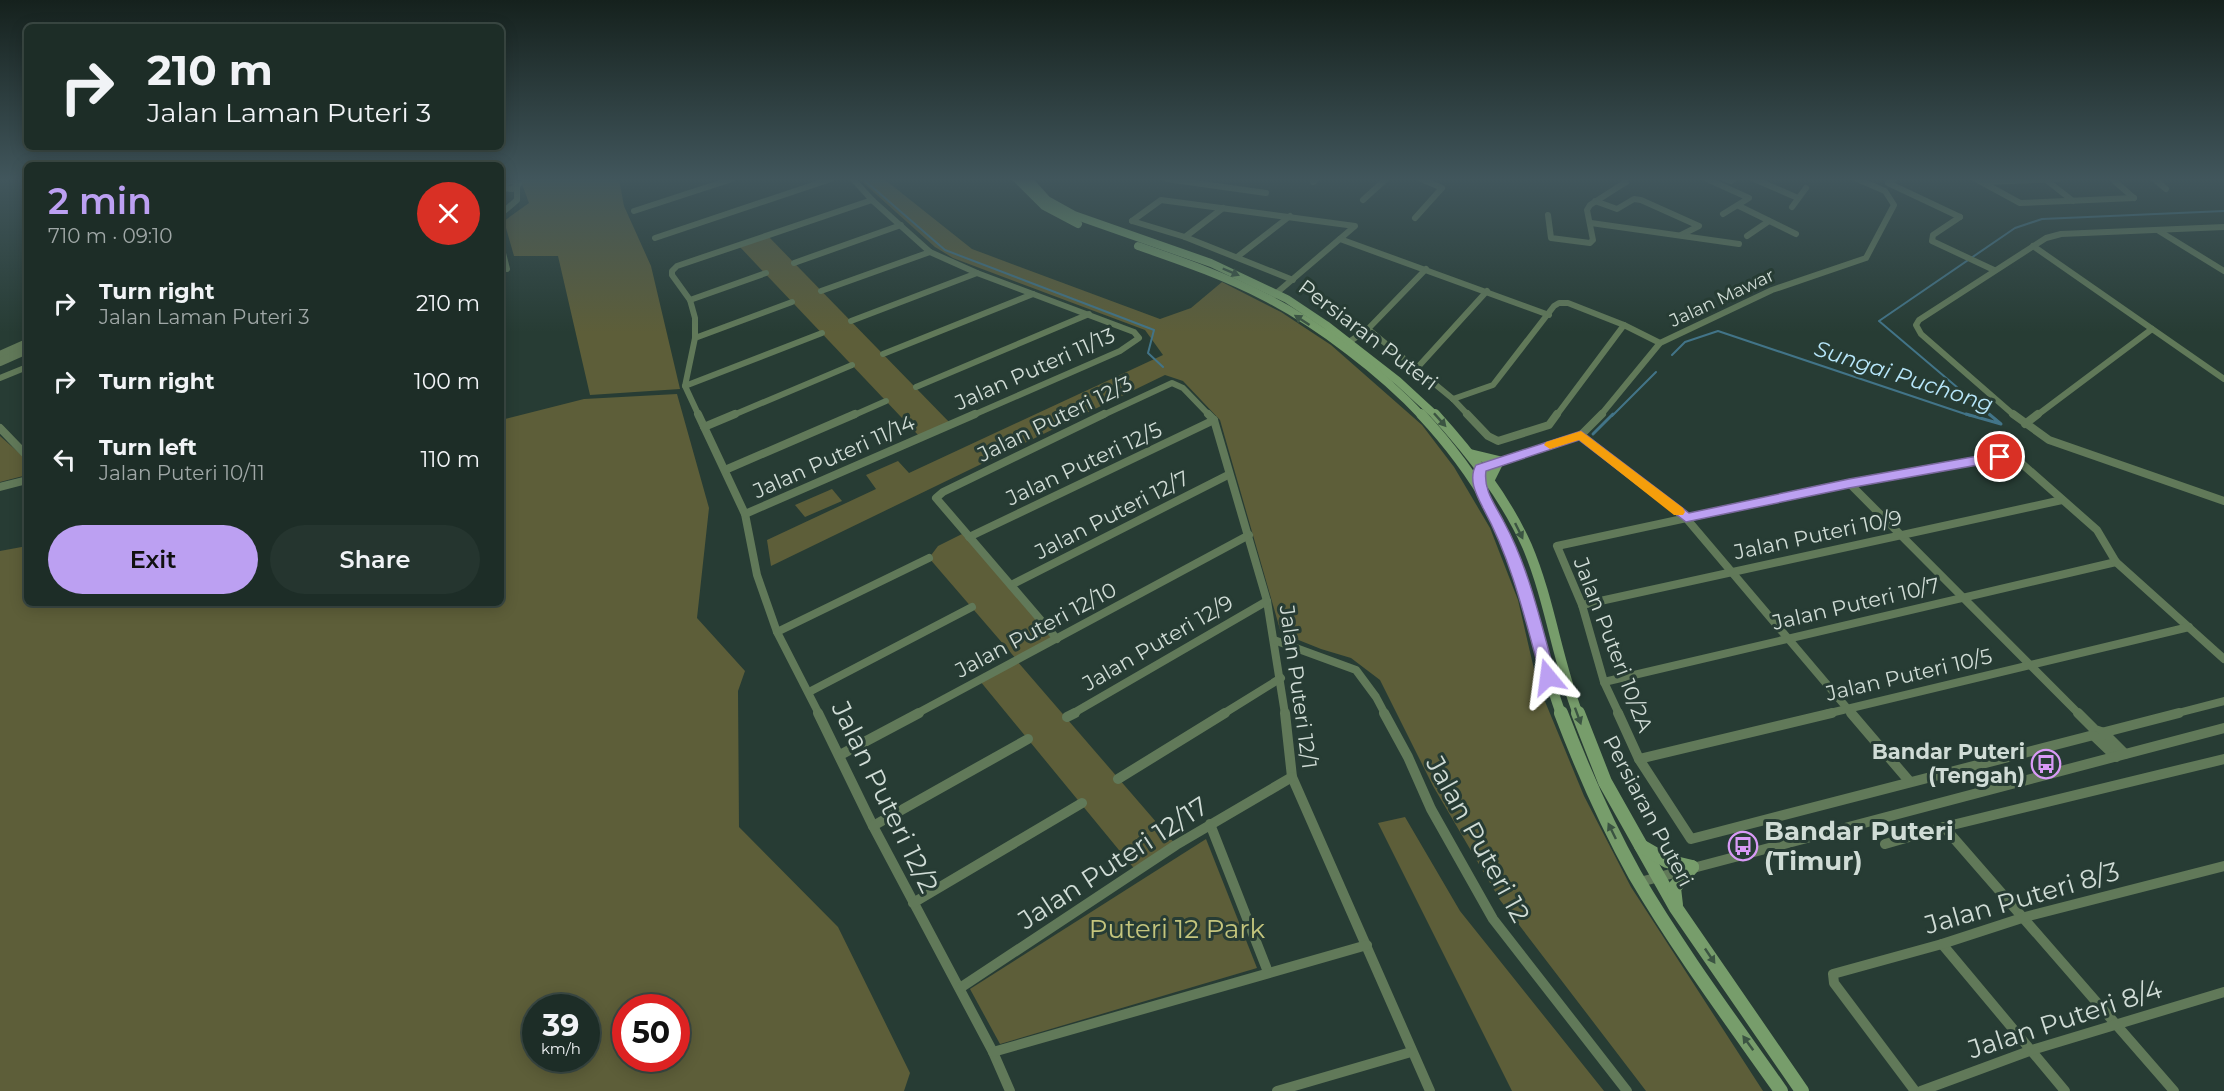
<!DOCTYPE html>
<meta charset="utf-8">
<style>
:root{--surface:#1d2d27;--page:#25352f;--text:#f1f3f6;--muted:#a0a8a7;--line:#3b4944;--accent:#bca0f2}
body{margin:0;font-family:Montserrat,sans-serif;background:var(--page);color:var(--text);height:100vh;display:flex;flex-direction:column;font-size:22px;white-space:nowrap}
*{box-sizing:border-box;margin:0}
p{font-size:20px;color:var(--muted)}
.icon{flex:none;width:33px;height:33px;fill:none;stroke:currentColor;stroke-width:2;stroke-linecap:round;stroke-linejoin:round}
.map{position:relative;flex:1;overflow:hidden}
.details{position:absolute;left:24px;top:162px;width:480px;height:444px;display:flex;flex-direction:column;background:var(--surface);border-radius:9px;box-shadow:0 3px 15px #0003,0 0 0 2px var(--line)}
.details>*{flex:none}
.guide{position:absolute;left:24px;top:24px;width:480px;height:126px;border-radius:9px;box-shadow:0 3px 15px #0003,0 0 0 2px var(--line);background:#1d2d27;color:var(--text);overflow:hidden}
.speed{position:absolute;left:522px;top:994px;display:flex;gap:12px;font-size:30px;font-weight:700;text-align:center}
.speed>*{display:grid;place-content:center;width:78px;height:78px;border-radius:50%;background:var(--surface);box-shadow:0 3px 15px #0003,0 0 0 2px var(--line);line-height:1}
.speed small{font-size:15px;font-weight:400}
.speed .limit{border:9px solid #d22;background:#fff;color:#111}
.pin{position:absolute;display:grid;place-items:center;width:51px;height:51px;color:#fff;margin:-26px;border:3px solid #fff;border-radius:50%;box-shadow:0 2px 6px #0007}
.me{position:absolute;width:66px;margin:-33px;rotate:344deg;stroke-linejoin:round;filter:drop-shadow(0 0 4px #0008)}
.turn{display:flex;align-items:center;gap:21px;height:126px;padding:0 24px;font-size:27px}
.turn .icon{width:78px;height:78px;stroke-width:2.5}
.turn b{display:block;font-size:42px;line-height:51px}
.round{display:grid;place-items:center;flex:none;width:63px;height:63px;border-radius:32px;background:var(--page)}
.headline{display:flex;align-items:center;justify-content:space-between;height:102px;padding:0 24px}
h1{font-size:36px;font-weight:600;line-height:45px;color:var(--accent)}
.action{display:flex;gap:12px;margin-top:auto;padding:12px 24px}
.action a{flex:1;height:69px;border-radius:36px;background:var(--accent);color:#111;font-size:24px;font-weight:600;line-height:69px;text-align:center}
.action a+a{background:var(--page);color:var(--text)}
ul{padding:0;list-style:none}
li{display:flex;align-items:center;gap:18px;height:78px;padding:0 24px}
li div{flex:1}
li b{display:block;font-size:22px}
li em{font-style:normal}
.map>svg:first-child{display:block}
.green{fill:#5d5e39;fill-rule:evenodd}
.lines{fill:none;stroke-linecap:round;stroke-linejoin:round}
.stream-far1{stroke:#427488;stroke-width:2}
.stream{stroke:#427488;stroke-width:3}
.minor-far2{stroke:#617959;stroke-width:6}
.minor-far1{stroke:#617959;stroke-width:8}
.minor{stroke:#617959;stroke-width:10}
.tertiary{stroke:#617959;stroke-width:8}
.secondary-far2{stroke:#779d6b;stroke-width:8}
.secondary-far1{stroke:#779d6b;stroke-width:10}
.secondary{stroke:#779d6b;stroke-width:14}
.oneway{fill:#3b5442}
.route{fill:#bca0f2;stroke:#7a689d;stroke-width:1.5}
.slow{fill:#f59e0b}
.labels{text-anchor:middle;stroke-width:6;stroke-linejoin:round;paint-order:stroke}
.far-street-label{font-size:18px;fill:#d0dcd6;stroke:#273c34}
.street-label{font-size:21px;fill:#d0dcd6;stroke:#273c34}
.poi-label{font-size:21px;font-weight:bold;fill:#d0dcd6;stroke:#273c34;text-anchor:end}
.water-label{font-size:22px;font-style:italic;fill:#b7e6fa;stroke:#273c34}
.near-street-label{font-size:26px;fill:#d0dcd6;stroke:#273c34}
.near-poi-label{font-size:26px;font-weight:bold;fill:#d0dcd6;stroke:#273c34;text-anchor:start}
.near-park-label{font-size:26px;fill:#c4c57d;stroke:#273c34}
</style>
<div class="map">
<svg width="2224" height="1091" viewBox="0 0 2224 1091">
<rect width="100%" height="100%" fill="#273c34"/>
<g class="green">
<polygon points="520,179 619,179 624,206 651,266 680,389 590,395 558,256 514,256 504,221 529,203"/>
<polygon points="859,179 884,179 972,249 1160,319 1191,308 1222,282 1281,312 1331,345 1422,425 1454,467 1490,528 1518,600 1537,682 1584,796 1631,887 1763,1091 1646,1091 1500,900 1433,786 1380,680 1351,658 1321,649 1281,633 1220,420 1183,381 1165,375 771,566 767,540 876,489 866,475 898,461 909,473 1163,355 1145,330 953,258 935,247"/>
<polygon points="768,236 951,424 920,437 739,246"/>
<path d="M677,394L709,508L697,618L745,671L738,691L739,827L838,927L910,1073L904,1091H0V551L27,546V603H501V420L584,399ZM536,1008H586V1059H536ZM626,1008H676V1059H626Z"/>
<polygon points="0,436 27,460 27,475 0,482"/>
<polygon points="832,489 842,501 805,517 795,505"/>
<polygon points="964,533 1057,639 1017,661 1176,845 1137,872 980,681 1017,660 929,558 938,546"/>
<polygon points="1405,817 1460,911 1604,1091 1512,1091 1378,823"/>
<polygon points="1206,839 1257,968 1000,1044 970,989"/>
</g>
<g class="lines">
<g class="stream-far1">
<polyline points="863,179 945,250 1154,330 1148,353 1163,367"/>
<polyline points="1672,355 1685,342 1718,331 1971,416"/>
<polyline points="1612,416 1656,372"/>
<polyline points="1991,416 1879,321 2015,228 2042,219 2224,211"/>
</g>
<g class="stream">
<polyline points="1966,414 2001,424 1989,414"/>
<polyline points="1593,434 1613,414"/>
</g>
<g class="minor-far2">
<polyline points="853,179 872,200 930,252 977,273 1134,332 1139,338 1120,351 971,416"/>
<polyline points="1167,179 1266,193"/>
<polyline points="1707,179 1749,198 1723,214"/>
<polyline points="1725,179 1731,181 1734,179"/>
<polyline points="1754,179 1798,198"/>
<polyline points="1894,179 1888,183 1960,217"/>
<polyline points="1976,179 2020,203 2134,198"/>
<polyline points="2045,179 2073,201"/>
<polyline points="2112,179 2134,198"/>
<polyline points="2154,179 2166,189"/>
<polyline points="1313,182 1317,179"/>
<polyline points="1984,182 2058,179"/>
<polyline points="501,185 511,181 519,184 512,189 501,188"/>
<polyline points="503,189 503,212 517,200 517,186"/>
<polyline points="1363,200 1386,179"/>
<polyline points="1595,201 1617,209 1634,199 1641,200 1699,226 1681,235"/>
<polyline points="1739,206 1796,234"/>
<polyline points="1792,207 1806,188"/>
<polyline points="634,211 732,179"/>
<polyline points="1548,215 1551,238 1590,243 1593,240 1587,210 1590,205 1626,182 1624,179"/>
<polyline points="1960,217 1933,235 1932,241 1994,270"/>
<polyline points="1415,218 1442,188 1421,179"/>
<polyline points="1132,221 1161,200 1355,226 1273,296"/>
<polyline points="1132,221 1185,237 1293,280"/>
<polyline points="1591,223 1739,244"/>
<polyline points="2159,231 2224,271"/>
<polyline points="1747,236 1769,221"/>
<polyline points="1185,237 1223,208"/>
<polyline points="655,238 831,179"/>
<polyline points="1340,239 1549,315"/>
<polyline points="501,245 507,269"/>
<polyline points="2033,246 2224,379"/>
<polyline points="1237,257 1290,216"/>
<polyline points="794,263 901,225"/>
<polyline points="821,291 930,252"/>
<polyline points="690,300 766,273"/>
<polyline points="851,321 977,273"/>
<polyline points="1624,325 1660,343"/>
<polyline points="1368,329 1453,399"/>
<polyline points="695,338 792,302"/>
<polyline points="1349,342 1368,329 1426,269"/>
<polyline points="883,354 1033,294"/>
<polyline points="1417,368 1487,291"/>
<polyline points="0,378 27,367"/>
<polyline points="685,386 822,333"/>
<polyline points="916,387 1089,314"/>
<polyline points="1453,399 1469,416"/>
<polyline points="1453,399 1493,385 1554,306 1559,303 1568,303 1624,325 1556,416"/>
<polyline points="699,416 685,386 695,338 695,318 690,300 672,275 672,271 677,266 872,200"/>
<polyline points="731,416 852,365"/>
<polyline points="852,416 886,401"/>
<polyline points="1101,416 1172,383 1183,388 1210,416"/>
<polyline points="1600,416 1660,343 1772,290 1866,258 1894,205 1885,191 1857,179"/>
<polyline points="2015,416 1921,334 1916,325 1919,320 2046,238 2061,234 2224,227"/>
<polyline points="2036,416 2152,329"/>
</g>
<g class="minor-far1">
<polyline points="698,414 745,514 757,575 777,632 819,714"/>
<polyline points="1208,414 1214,420 1267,601 1285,714"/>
<polyline points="1467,414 1488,436 1498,441 1549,425 1557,414"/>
<polyline points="2013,414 2049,440 2224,501"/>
<polyline points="2025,424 2038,414"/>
<polyline points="704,427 735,414"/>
<polyline points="0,428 27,456"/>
<polyline points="1581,435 1686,518 1852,714"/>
<polyline points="1481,468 1581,435 1602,414"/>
<polyline points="725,470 855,414"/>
<polyline points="1849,483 2079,714"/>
<polyline points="0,487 27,480"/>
<polyline points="745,514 975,414"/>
<polyline points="969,537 1214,420"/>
<polyline points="1011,585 1228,475"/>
<polyline points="1582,605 2062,500"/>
<polyline points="777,632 929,558"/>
<polyline points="1057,639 936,498 943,492 1104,414"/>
<polyline points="1274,640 1356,670 1376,697 1385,714"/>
<polyline points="1604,682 2116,562"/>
<polyline points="809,692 972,607"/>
<polyline points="916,714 1249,535"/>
<polyline points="1072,714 1267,601"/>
<polyline points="1223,714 1281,678"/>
<polyline points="1619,714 1604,682 1582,605 1557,546 1849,483 2000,457 2021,463 2097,530 2116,562 2224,659"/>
<polyline points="1826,714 2189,627"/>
<polyline points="2174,714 2224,701"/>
</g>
<g class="minor">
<polyline points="818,713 873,826 993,1052 1010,1091"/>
<polyline points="1285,713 1292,777 1430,1091"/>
<polyline points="1384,713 1408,757 1431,809 1493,919 1627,1091"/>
<polyline points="1618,713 1639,759 1691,839 2179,713"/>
<polyline points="1851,713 1910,782"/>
<polyline points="2078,713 2095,730 2104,733 2125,754"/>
<polyline points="1067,717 1075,713"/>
<polyline points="2094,736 2116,757"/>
<polyline points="840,755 919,713"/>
<polyline points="1639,759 1832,713"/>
<polyline points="1118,779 1225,713"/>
<polyline points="1210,824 1268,972"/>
<polyline points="873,826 1028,739"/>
<polyline points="1944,827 2174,1091"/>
<polyline points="1885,844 1944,827 2224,759"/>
<polyline points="1640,882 2224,728"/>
<polyline points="913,903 1082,803"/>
<polyline points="1942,944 2065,1091"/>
<polyline points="960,988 1176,845 1292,777"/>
<polyline points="993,1052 1367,945"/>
<polyline points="1277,1091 1411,1052"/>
<polyline points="1915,1091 1834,983 1833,974 1942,944 2025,917 2224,866"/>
<polyline points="1921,1091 2032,1050 2224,992"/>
</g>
<g class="tertiary">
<polyline points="0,355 27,343"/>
<polyline points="0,362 27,350"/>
</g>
<g class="secondary-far2">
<polyline points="1017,179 1044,206 1078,224"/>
<polyline points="1028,179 1047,200 1074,215 1211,263 1287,299 1326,325 1398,381 1436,416"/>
<path d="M1138,246C1181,261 1225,276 1265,297C1318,324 1382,373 1422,416"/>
</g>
<g class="secondary-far1">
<path d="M1421,414C1462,458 1496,507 1516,564C1533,614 1543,665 1561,714"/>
<path d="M1435,414C1471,454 1505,497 1527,546C1550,600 1557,660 1578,714"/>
<polyline points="1470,454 1499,461 1489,481"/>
</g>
<g class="secondary">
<path d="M1561,713C1582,768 1606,823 1635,875C1679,950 1731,1020 1781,1091"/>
<polyline points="1578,713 1605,782 1676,908 1802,1091"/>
<polyline points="1641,846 1667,861 1692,867"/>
<polyline points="1676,905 1674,888 1692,867"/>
</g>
</g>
<defs><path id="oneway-solid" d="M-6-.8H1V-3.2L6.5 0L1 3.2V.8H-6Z" transform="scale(1.5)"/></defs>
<g class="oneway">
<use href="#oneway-solid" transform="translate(1231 272) rotate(23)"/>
<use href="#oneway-solid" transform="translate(1302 320) rotate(-147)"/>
<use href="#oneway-solid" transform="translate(1440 420) rotate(48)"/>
<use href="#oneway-solid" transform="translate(1519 531) rotate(64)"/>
<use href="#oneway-solid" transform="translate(1578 716) rotate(70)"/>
<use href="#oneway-solid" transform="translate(1612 831) rotate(-116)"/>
<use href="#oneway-solid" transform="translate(1710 956) rotate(56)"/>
<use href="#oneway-solid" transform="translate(1748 1043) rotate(-126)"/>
</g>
<linearGradient id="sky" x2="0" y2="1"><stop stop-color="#15211d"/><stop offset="0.54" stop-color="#41565c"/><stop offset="1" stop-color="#41565c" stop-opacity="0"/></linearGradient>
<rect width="2224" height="332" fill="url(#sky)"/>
<path class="route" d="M1581,431L1689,513L1849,479L2000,452L2006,457L2000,461L1849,488L1686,522L1579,440L1486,471C1483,490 1496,506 1504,522C1530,570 1541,625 1556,677L1554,681H1543L1541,677C1525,619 1512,561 1483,508C1476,494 1468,479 1476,465Z"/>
<polygon class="slow" points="1581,431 1683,508 1685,512 1683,515 1674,515 1579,440 1550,449 1544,445 1546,442"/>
<defs>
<g id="bus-ring" transform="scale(1.5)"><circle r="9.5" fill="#273c34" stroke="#d99af7" stroke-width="1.5"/><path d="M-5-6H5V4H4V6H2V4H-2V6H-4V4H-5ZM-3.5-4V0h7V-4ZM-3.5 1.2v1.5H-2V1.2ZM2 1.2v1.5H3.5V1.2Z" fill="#d99af7"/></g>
</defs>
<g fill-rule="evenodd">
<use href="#bus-ring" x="2046" y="764"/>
<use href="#bus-ring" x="1743" y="846"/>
</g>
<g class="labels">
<g class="far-street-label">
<text transform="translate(1722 298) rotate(-25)" y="6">Jalan Mawar</text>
</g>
<g class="street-label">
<text transform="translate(1368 335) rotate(37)" y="7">Persiaran Puteri</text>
<text transform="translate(1035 369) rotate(-24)" y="7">Jalan Puteri 11/13</text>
<text transform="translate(1055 419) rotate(-26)" y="7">Jalan Puteri 12/3</text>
<text transform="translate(834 457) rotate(-24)" y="7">Jalan Puteri 11/14</text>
<text transform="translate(1084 464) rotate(-25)" y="7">Jalan Puteri 12/5</text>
<text transform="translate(1112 515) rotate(-27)" y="7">Jalan Puteri 12/7</text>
<text transform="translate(1818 535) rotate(-12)" y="7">Jalan Puteri 10/9</text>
<text transform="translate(1856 604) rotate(-13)" y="7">Jalan Puteri 10/7</text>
<text transform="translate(1036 630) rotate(-28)" y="7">Jalan Puteri 12/10</text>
<text transform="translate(1158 643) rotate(-30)" y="7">Jalan Puteri 12/9</text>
<text transform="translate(1613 645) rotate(69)" y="7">Jalan Puteri 10/2A</text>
<text transform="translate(1909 675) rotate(-13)" y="7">Jalan Puteri 10/5</text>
<text transform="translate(1298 687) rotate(82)" y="7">Jalan Puteri 12/1</text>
<text transform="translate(1648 811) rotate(62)" y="7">Persiaran Puteri</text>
</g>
<g class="poi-label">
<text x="2025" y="759">Bandar Puteri<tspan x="2025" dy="24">(Tengah)</tspan></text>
</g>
<g class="water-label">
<text transform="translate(1904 376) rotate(18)" y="8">Sungai Puchong</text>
</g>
<g class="near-street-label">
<text transform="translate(885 797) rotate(64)" y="9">Jalan Puteri 12/2</text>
<text transform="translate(1478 839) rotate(61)" y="9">Jalan Puteri 12</text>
<text transform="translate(1113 863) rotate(-33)" y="9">Jalan Puteri 12/17</text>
<text transform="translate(2022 898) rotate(-16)" y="9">Jalan Puteri 8/3</text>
<text transform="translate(2065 1019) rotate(-18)" y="9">Jalan Puteri 8/4</text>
</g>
<g class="near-poi-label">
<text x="1764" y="840">Bandar Puteri<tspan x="1764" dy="30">(Timur)</tspan></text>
</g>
<g class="near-park-label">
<text x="1177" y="938">Puteri 12 Park</text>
</g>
</g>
</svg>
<div class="speed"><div>39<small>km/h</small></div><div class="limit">50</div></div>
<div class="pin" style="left:2000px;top:457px;background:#d93025"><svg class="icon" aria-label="arrive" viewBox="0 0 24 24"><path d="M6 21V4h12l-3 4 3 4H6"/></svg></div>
<svg class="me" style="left:1548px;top:677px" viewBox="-20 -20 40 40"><path d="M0-17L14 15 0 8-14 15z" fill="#bca0f2" stroke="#fff" stroke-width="4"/></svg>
<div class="guide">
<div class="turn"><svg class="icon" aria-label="right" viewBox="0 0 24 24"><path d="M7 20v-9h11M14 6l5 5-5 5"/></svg><div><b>210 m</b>Jalan Laman Puteri 3</div></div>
</div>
<section class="details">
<div class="headline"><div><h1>2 min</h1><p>710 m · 09:10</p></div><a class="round" style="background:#d93025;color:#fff"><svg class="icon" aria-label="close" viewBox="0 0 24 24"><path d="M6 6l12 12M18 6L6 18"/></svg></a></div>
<ul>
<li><svg class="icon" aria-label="right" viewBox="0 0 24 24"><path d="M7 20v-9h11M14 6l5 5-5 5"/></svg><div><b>Turn right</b><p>Jalan Laman Puteri 3</p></div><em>210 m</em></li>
<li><svg class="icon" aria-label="right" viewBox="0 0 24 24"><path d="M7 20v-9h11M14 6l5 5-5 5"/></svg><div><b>Turn right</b></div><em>100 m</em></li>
<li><svg class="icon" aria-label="left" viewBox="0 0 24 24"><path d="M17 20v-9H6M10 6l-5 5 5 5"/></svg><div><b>Turn left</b><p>Jalan Puteri 10/11</p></div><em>110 m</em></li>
</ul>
<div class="action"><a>Exit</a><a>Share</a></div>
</section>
</div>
